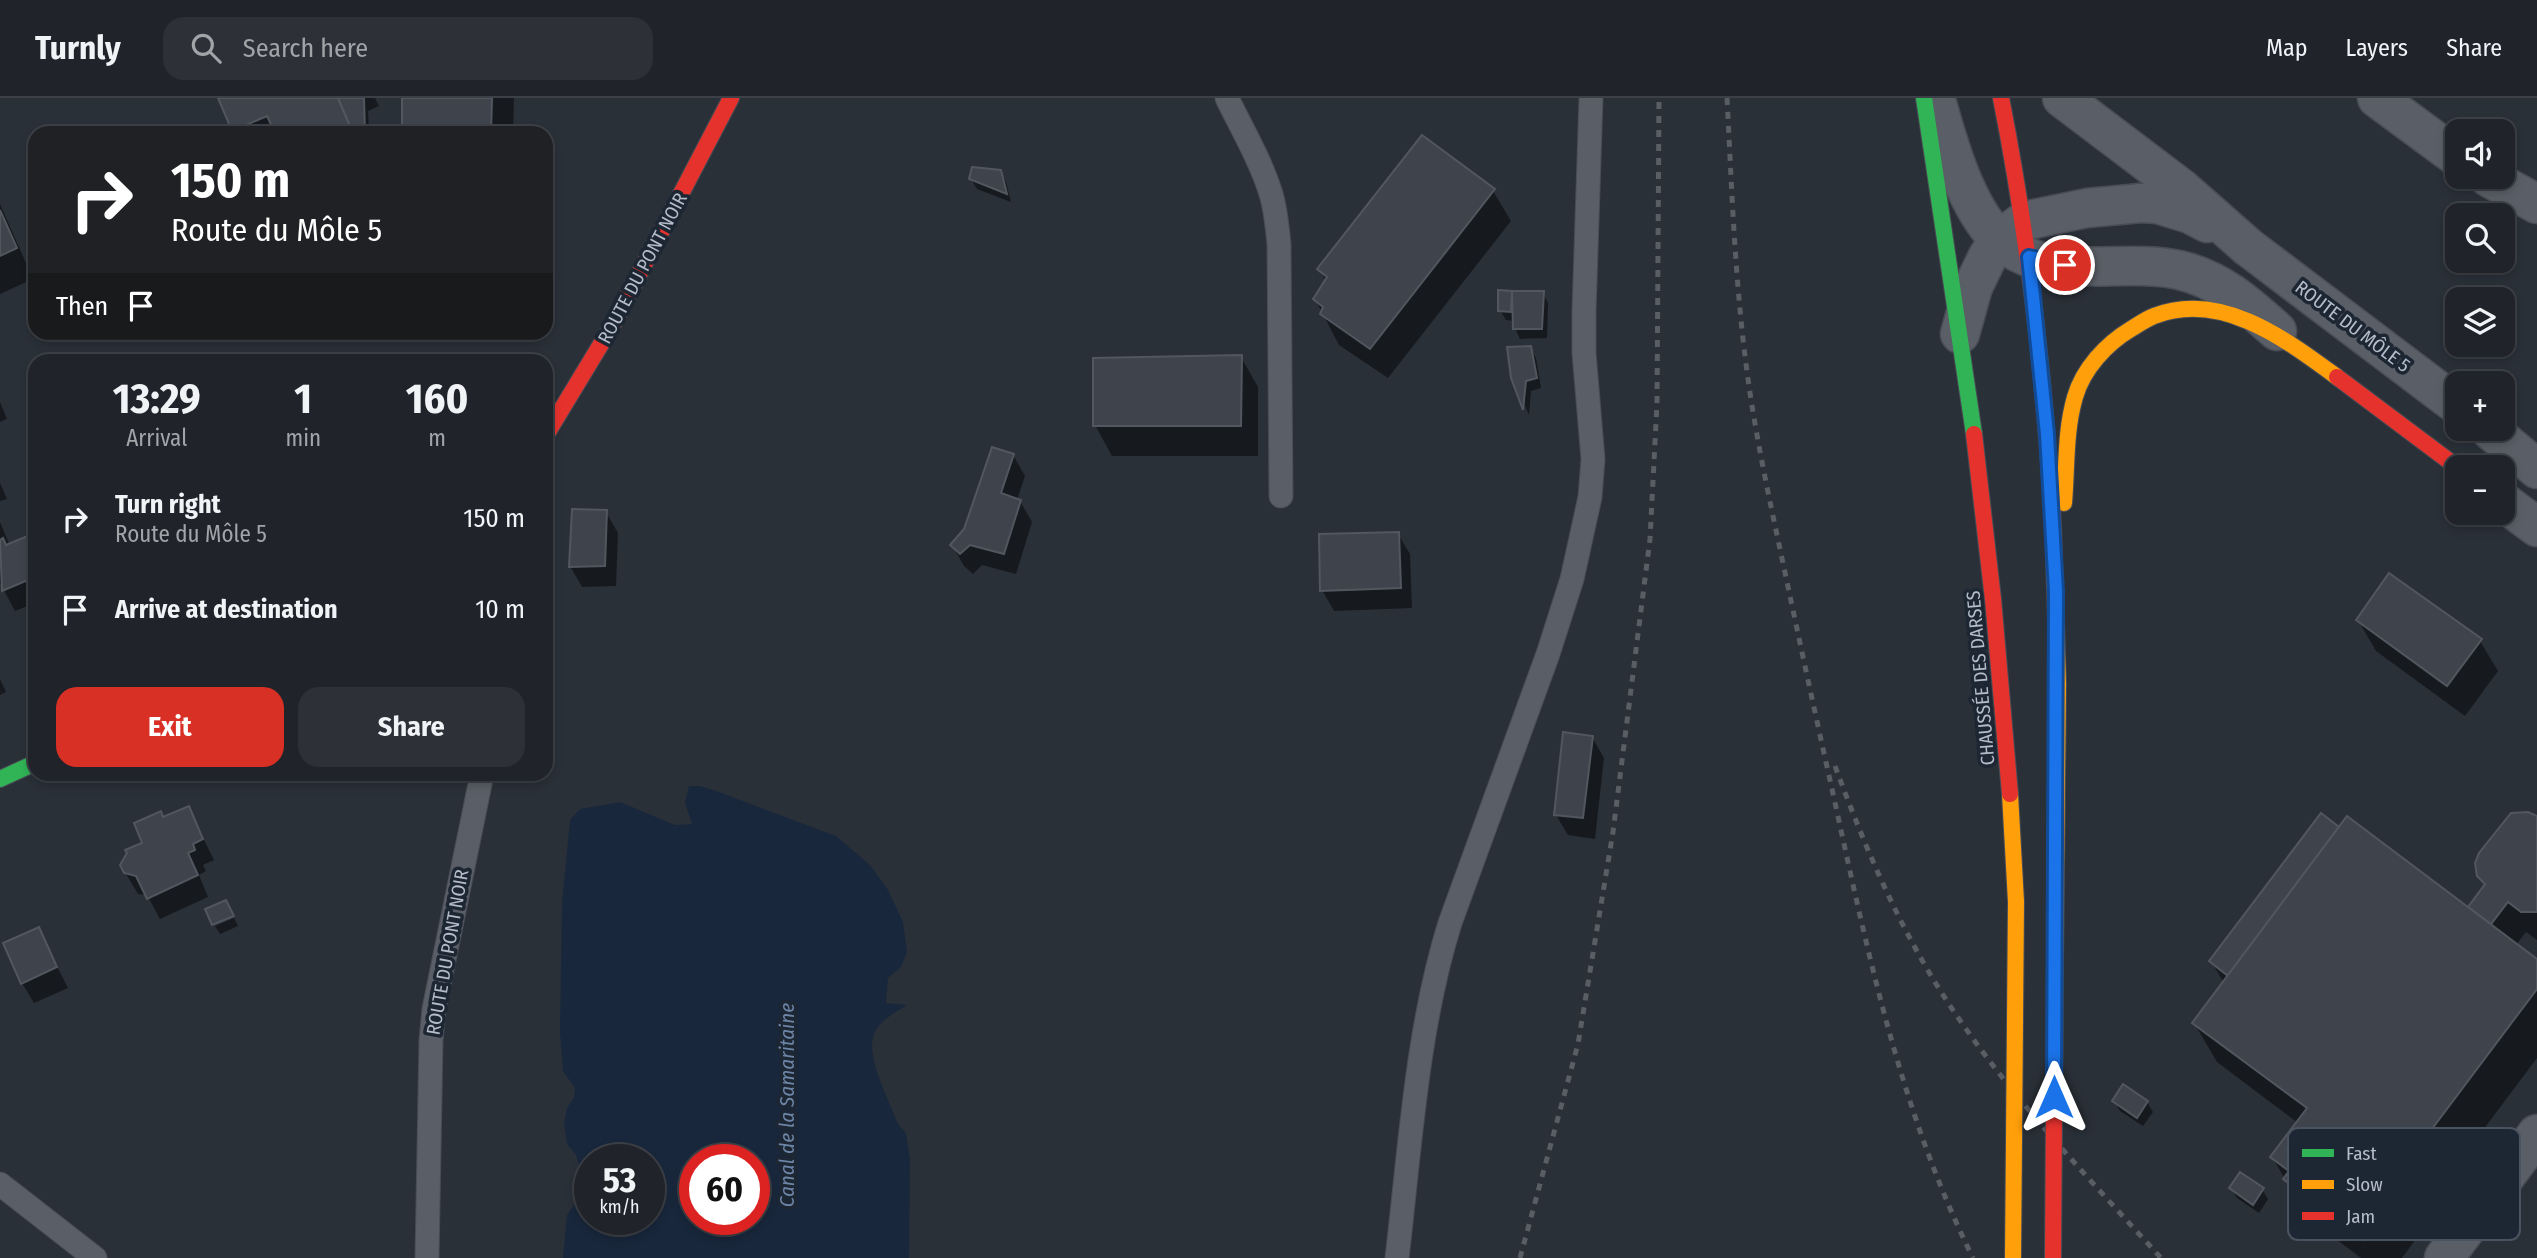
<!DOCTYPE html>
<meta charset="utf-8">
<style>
:root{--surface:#20242a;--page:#2d3036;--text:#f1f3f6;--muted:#a2a4a8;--line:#3d4147;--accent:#d93025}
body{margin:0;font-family:"Fira Sans Condensed",sans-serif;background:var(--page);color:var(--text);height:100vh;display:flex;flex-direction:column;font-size:26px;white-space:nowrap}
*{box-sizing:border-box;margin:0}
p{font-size:23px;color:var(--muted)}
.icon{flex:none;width:38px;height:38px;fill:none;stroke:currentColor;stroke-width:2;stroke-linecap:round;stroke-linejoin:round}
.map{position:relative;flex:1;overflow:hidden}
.panel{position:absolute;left:28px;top:256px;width:525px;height:427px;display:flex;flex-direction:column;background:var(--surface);border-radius:21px;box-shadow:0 4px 10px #0003,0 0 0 2px var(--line)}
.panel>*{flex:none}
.banner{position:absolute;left:28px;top:28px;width:525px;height:214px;border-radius:21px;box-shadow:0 4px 10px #0003,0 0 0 2px var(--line);background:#202124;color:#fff;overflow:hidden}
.fabs{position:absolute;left:2445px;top:21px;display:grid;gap:14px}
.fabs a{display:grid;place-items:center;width:70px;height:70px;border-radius:14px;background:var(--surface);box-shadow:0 4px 10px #0003,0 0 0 2px var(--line);font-size:35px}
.speed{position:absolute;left:574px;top:1046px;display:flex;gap:14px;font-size:35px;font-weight:700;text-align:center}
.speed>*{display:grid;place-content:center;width:91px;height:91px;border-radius:50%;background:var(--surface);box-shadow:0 4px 10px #0003,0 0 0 2px var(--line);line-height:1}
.speed small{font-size:18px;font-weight:400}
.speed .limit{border:10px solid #d22;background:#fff;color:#111}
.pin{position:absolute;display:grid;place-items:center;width:60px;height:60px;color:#fff;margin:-30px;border:4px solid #fff;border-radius:50%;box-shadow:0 2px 7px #0007}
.me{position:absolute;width:77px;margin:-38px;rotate:0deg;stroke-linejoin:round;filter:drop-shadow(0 0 5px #0008)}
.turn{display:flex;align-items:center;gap:24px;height:147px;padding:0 28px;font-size:32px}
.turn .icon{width:91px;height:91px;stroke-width:2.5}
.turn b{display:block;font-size:49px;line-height:60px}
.then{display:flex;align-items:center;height:66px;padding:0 28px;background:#0003;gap:14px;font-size:26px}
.eta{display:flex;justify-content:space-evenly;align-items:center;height:119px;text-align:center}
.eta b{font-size:42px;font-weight:700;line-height:49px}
.primary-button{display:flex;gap:14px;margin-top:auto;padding:14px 28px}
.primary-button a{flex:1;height:80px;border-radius:21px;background:var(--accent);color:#fff;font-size:28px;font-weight:700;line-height:80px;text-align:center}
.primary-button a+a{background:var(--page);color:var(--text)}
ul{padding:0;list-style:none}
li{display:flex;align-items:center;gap:21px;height:91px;padding:0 28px}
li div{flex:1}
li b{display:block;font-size:26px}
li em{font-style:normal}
header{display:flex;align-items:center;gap:42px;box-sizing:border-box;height:98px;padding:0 35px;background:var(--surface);border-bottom:2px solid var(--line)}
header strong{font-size:33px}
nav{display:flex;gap:38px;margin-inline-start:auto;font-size:24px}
.search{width:490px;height:63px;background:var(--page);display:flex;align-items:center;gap:18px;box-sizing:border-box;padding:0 24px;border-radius:21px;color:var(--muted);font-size:26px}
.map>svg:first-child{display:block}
.water{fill:#19273c;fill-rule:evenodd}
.shadow{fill:#0007}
.building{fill:#3f444c;stroke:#52575f;stroke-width:2}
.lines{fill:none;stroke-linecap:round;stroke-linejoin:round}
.lane-casing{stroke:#484c55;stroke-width:25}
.street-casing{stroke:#484c55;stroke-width:41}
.fast-casing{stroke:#484c55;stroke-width:18}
.slow-casing{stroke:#484c55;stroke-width:18}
.jam-casing{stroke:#484c55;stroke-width:18}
.lane{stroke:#5a5e66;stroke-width:23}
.street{stroke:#5a5e66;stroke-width:38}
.fast{stroke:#30b455;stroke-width:16}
.slow{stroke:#ff9f0a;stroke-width:16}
.jam{stroke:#e5322d;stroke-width:16}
.rail{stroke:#595d64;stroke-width:5;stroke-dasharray:7 7;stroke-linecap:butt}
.slow-bridge-casing{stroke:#484c55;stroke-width:18;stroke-linecap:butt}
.jam-bridge-casing{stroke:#484c55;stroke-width:18;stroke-linecap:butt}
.slow-bridge{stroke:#ff9f0a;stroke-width:16}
.jam-bridge{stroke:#e5322d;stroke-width:16}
.route-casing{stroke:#114b97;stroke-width:18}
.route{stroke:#1a73e8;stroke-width:12}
.labels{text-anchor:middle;stroke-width:7;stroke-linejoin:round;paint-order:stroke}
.street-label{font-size:19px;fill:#b4bcc9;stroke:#1d2633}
.water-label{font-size:21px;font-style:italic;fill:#6d86a8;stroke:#1d2633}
.key{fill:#1d2633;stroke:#4a5360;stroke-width:2}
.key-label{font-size:19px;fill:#b4bcc9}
</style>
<header>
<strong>Turnly</strong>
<div class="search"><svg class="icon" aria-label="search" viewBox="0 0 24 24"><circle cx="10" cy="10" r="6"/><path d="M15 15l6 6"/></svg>Search here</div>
<nav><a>Map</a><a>Layers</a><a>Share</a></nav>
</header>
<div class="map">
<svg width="2537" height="1160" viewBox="0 0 2537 1160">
<rect width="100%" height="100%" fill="#2a3038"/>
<path class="water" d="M689,688H700L719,694L836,738L870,767L888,792L903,824L907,854L901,869L888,880L886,905L907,907C896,914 880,922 874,936C865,959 890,1004 898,1026L906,1035L910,1061L909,1160H563L567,1117L575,1105L580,1071L576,1057L567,1046L564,1025L567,1010L574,1000L575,990L563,973L560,934L562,804L570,722L580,711L620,704L675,727L692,726L685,705ZM649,1062V1122H590V1062ZM754,1062V1122H695V1062Z"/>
<g class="shadow">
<polygon points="219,0 375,0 379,8 368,13 369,35 236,35"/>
<polygon points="404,0 514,0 513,35 404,35"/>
<polygon points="1000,73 1006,84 1011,104 977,91 971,81"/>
<polygon points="1493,93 1511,123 1388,280 1339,247 1315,201 1326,183 1319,171"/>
<polygon points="0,106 33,181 0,196"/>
<polygon points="1500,194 1543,195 1548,205 1547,240 1520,241 1515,230 1514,223 1506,222 1500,212"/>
<polygon points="1530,250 1536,260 1541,290 1531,293 1529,317 1513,279"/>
<polygon points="1241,259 1258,289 1258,358 1112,358 1095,327"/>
<polygon points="0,304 7,321 0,324"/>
<polygon points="1013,357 1025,378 1017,402 1020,403 1032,424 1016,476 982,467 973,476 964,468 952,447 965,432"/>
<polygon points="0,385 7,401 0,403"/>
<polygon points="606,414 618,435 616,488 582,489 570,468"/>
<polygon points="0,424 10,448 35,437 35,505 15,513 0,485"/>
<polygon points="1398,436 1410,456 1412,510 1334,513 1322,492"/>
<polygon points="2358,522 2480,543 2498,573 2465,618 2376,553"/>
<polygon points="0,581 6,594 0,597"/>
<polygon points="1592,639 1604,660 1595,741 1568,737 1556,717"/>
<polygon points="188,710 214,762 203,767 206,773 199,777 208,799 160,821 147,797 138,796 125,774 163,721"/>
<polygon points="2537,722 2537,842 2526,834 2516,847 2537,863 2537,960 2420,1116 2427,1126 2402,1160 2361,1160 2308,1120 2272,1059 2298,1025 2217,964 2194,925 2224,885 2211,863 2468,811 2485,788 2479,777"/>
<polygon points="234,820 238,828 220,836 215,828"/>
<polygon points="38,831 68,890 34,905 22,885"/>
<polygon points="2114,1003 2147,1004 2153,1014 2143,1028 2120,1013"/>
<polygon points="2231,1090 2262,1091 2268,1101 2259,1115 2237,1100"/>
</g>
<g class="building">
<polygon points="218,0 338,0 353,35 275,35 267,18 232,33"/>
<polygon points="338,0 364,0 365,35 353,35"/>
<polygon points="402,0 492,0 491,35 402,35"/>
<polygon points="1422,37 1495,91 1370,251 1320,216 1323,209 1313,201 1327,179 1317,171"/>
<polygon points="972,69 1001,72 1007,96 969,81"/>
<polygon points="0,112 17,150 0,158"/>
<polygon points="1498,192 1512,193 1511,214 1498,213"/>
<polygon points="1512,193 1544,193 1542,231 1513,231"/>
<polygon points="1531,248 1537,280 1526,283 1523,312 1511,280 1507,249"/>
<polygon points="1242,257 1241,328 1093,328 1093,260"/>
<polygon points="992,349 1014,356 1001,395 1021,402 1004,456 970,447 960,456 950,447 964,431"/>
<polygon points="572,411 607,412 605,468 569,469"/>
<polygon points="1399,434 1401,490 1320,493 1319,436"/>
<polygon points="35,435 35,479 2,493 0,442 3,440 6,447"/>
<polygon points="2389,475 2482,541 2447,588 2356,522"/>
<polygon points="1563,634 1593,638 1583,720 1554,717"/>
<polygon points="189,708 203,741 193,746 195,752 188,755 198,777 147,801 136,778 124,775 120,767 127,755 125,752 142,745 134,725 161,713 163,719"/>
<polygon points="2528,714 2537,718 2537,814 2521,814 2508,804 2491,826 2468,809 2485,786 2477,778 2475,765 2479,755 2511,715"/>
<polygon points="2321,715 2339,729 2228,878 2209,863"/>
<polygon points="2347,718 2537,861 2537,891 2396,1079 2406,1086 2364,1142 2283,1081 2289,1073 2270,1059 2307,1010 2192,925"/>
<polygon points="226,802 234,818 212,827 205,811"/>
<polygon points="39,829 57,869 21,886 3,845"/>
<polygon points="2123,986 2148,1003 2137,1020 2112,1003"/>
<polygon points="2240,1074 2264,1090 2253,1107 2229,1090"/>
</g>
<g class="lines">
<g class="lane-casing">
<g id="lane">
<path d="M1227,0C1242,31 1261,63 1271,96C1276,112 1277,129 1279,146L1281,398"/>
<polyline points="0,1086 95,1160"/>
<polyline points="427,1160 431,942 434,911 482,676"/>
<path d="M1397,1160C1410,1050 1417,930 1450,825L1548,556L1572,481L1590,399L1593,361L1584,255V214L1591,0"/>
</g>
</g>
<g class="street-casing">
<g id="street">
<polyline points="2062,0 2181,90 2248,149 2457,307"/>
<polyline points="2377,0 2457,59"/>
<path d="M1936,2C1948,45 1966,110 1999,141C2047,186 2122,159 2179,172C2219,181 2247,206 2277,233"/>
<polyline points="2488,79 2537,106"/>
<polyline points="1960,236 1973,189 1988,158 1999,142 2024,123 2087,110 2141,105 2157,106 2190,116 2207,125"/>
<polyline points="2489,331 2537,371"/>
<polyline points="2502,403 2537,429"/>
<polyline points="2444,1160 2537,1036"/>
</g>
</g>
<g class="fast-casing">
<g id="fast">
<polyline points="1924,0 1974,336"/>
<polyline points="0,681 35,665"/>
</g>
</g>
<g class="slow-casing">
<g id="slow">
<path d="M2064,405C2067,370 2065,333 2075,299C2083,271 2106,246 2131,231C2138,227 2146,221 2154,218C2221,192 2285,241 2337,279"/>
<polyline points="2053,428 2058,586 2055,865"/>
<polyline points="2010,696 2016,804"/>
</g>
</g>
<g class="jam-casing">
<g id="jam">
<path d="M2001,0C2029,142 2045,284 2053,428"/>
<polyline points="2337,279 2457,369"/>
<polyline points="1974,336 1993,501 2010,696"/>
<polyline points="546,337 612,228 731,0"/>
</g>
</g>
<use href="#lane" class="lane"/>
<use href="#street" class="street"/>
<use href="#fast" class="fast"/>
<use href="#slow" class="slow"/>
<use href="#jam" class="jam"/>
<g class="rail">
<path d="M1727,0C1732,94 1735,188 1748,281C1756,338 1768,395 1780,451C1797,531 1814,611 1832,691C1867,851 1900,1013 1973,1160"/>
<path d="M1835,668C1863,744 1895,820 1938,889C2000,988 2083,1074 2161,1160"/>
<polyline points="1520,1160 1578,946 1613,734 1650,441 1657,305 1659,0"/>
</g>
<g class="slow-bridge-casing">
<polyline id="slow-bridge" points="2013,1160 2016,804"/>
</g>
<g class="jam-bridge-casing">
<polyline id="jam-bridge" points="2053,1160 2055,865"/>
</g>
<use href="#slow-bridge" class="slow-bridge"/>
<use href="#jam-bridge" class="jam-bridge"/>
</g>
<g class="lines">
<g class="route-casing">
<polyline id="route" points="2054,999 2056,494 2047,336 2029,159 2065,167"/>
</g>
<use href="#route" class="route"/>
</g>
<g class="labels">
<g class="street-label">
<text transform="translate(642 170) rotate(-62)" y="7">ROUTE DU PONT NOIR</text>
<text transform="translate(2353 228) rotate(37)" y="7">ROUTE DU MÔLE 5</text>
<text transform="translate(1980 580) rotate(-95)" y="7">CHAUSSÉE DES DARSES</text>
<text transform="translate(447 854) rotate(-80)" y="7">ROUTE DU PONT NOIR</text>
</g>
<g class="water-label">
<text transform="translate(787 1007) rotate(-90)" y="7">Canal de la Samaritaine</text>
</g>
</g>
<rect x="2288" y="1030" width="232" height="112" rx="10" class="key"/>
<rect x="2302" y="1051" width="32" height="8" fill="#30b455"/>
<rect x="2302" y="1082" width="32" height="9" fill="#ff9f0a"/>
<rect x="2302" y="1114" width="32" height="8" fill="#e5322d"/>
<g class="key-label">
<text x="2346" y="1062">Fast</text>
<text x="2346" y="1093">Slow</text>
<text x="2346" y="1125">Jam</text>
</g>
</svg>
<div class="fabs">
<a><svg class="icon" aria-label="sound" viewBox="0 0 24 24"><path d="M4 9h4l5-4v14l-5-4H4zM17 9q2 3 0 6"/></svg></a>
<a><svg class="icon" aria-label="search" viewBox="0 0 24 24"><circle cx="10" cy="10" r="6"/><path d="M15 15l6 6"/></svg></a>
<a><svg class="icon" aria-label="layers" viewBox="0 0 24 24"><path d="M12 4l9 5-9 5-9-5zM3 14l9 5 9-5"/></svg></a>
<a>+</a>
<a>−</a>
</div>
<div class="speed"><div>53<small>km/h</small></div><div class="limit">60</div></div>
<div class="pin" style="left:2065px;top:167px;background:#d93025"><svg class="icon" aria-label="arrive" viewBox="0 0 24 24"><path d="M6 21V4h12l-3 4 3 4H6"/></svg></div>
<svg class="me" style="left:2054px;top:999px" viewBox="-20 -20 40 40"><path d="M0-17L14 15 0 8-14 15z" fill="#1a73e8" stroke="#fff" stroke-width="4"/></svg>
<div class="banner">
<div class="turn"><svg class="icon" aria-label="right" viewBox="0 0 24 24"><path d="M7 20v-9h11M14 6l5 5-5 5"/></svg><div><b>150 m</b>Route du Môle 5</div></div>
<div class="then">Then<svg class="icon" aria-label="arrive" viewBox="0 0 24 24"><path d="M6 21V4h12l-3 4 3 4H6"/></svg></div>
</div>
<section class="panel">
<div class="eta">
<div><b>13:29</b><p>Arrival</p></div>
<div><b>1</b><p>min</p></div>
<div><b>160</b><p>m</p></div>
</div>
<ul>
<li><svg class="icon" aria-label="right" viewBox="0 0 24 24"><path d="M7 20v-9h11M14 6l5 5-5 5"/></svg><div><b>Turn right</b><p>Route du Môle 5</p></div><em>150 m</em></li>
<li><svg class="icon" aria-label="arrive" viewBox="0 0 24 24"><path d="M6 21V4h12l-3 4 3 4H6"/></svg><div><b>Arrive at destination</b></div><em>10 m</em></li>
</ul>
<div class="primary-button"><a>Exit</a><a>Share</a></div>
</section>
</div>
